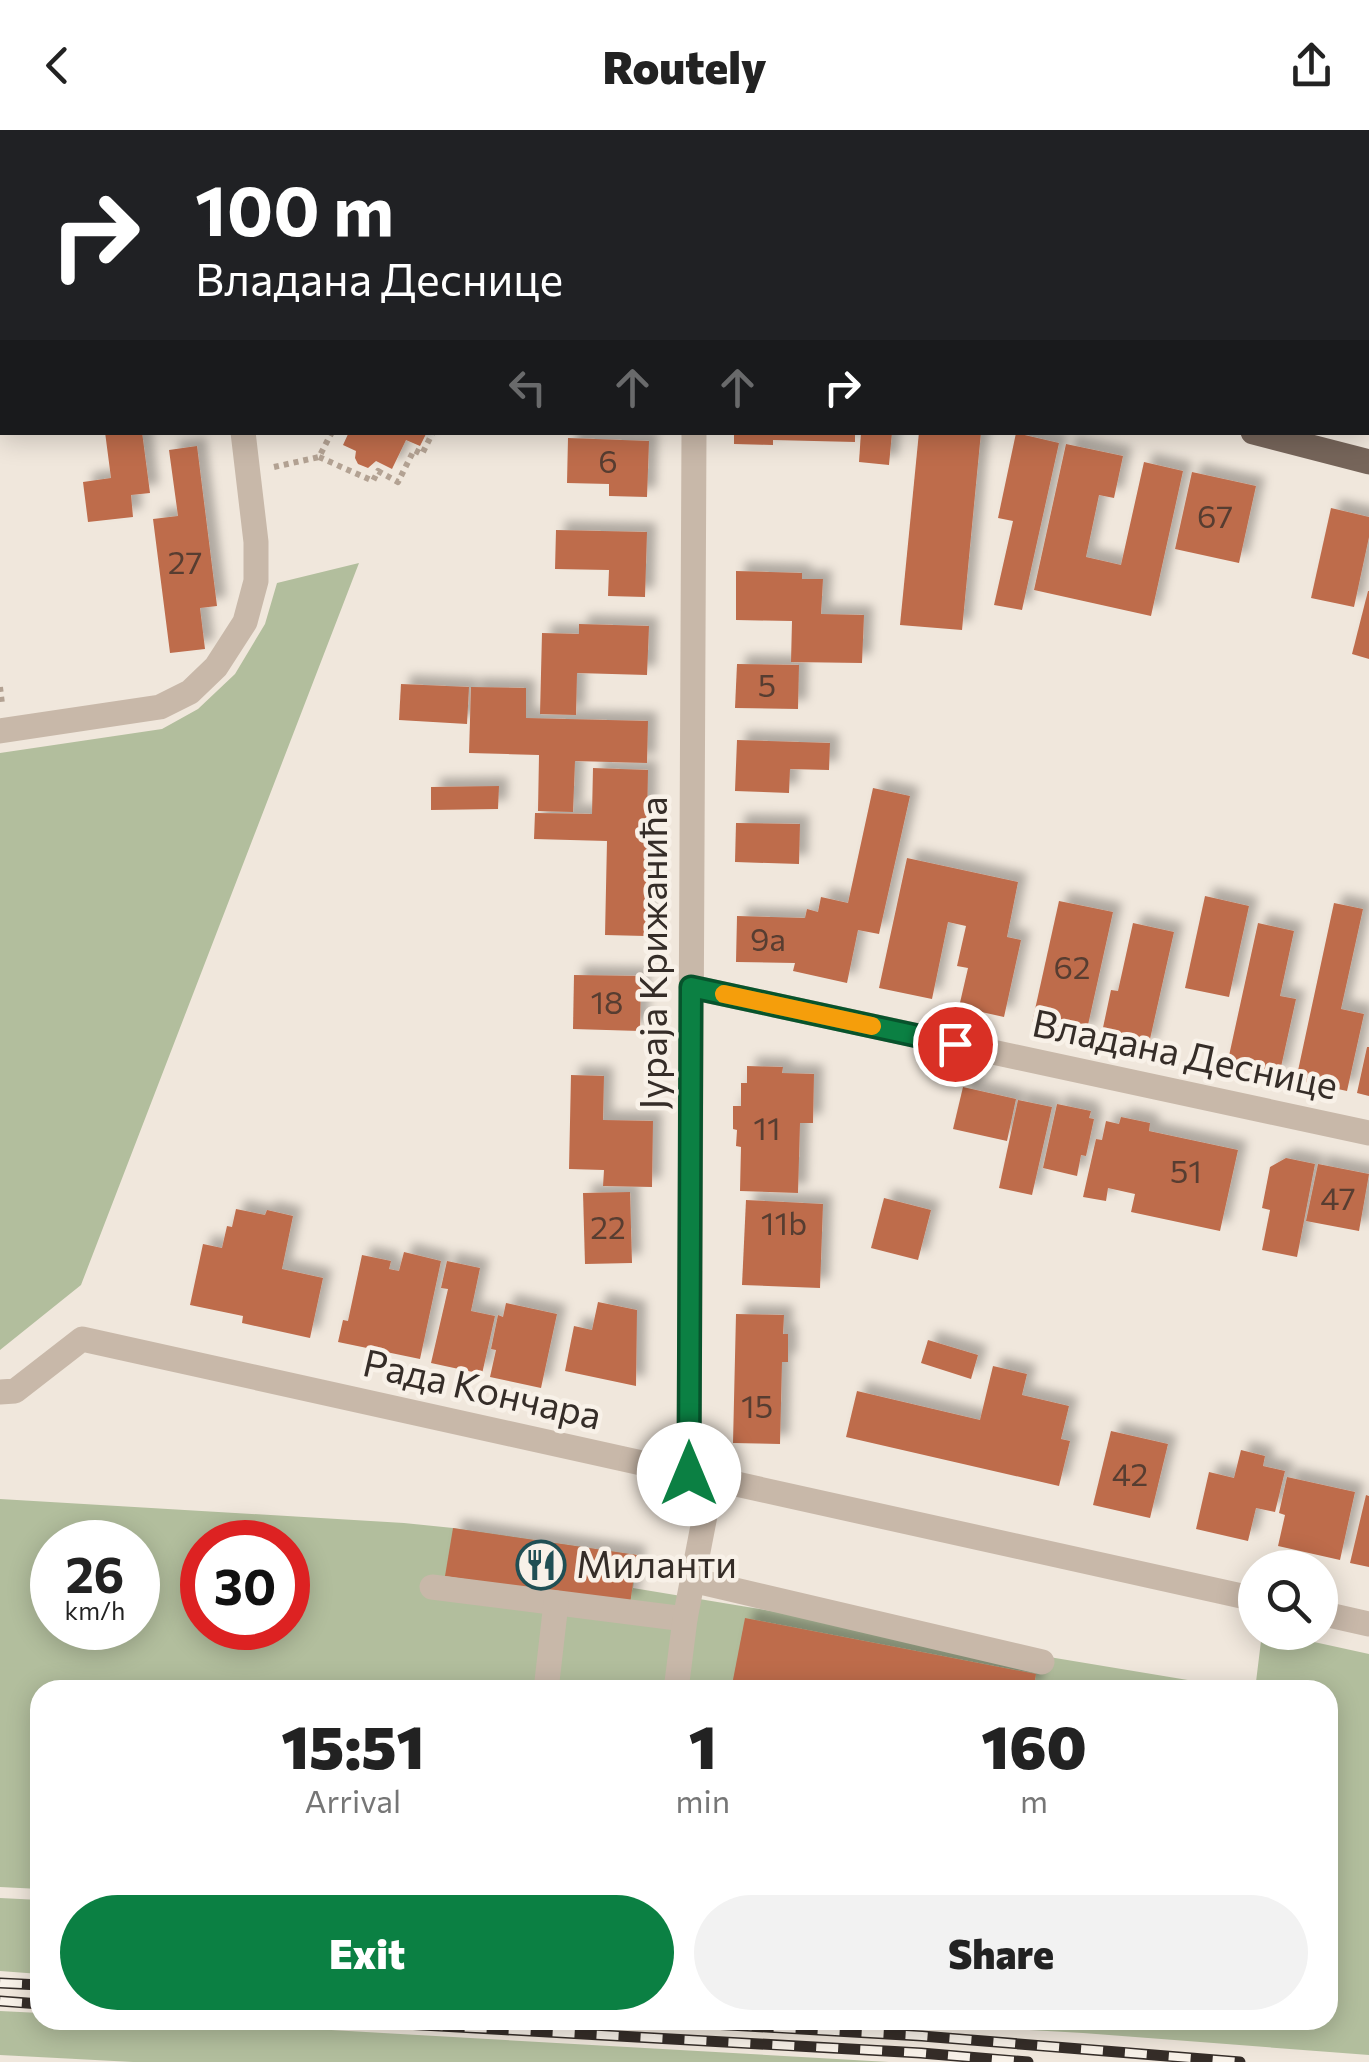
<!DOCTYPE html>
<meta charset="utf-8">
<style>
:root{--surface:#fff;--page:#f2f2f2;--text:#222;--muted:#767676;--accent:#0b8043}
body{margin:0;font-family:Commissioner,sans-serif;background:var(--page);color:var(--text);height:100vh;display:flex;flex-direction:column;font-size:38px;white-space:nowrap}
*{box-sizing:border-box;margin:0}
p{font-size:32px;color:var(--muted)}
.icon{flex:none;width:55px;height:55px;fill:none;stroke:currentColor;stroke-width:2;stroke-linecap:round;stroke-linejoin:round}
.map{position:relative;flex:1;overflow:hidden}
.side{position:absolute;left:30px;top:1550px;width:1308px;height:350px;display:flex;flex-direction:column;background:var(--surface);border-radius:30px;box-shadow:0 5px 25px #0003}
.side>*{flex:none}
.banner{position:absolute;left:0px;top:0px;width:1370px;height:305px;box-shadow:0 5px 25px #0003;background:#202124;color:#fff;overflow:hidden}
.tools{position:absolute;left:1238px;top:1420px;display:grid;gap:20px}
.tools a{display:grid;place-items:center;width:100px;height:100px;border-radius:50%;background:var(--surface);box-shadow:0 5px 25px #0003;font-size:50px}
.speed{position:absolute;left:30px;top:1390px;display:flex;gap:20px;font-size:50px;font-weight:700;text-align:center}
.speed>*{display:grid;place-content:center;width:130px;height:130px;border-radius:50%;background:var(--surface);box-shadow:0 5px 25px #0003;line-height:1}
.speed small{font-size:25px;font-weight:400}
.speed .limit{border:15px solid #d22;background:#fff;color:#111}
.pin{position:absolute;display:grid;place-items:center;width:85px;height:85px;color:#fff;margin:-42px;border:5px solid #fff;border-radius:50%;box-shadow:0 2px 10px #0007}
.me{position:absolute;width:110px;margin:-55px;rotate:0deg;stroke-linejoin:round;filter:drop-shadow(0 0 8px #0008)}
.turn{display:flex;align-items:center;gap:35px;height:210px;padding:0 30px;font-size:45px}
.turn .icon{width:130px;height:130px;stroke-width:2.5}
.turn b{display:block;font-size:70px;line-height:85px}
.lanes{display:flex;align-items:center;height:95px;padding:0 30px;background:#0003;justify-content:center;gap:50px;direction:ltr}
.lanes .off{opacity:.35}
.eta{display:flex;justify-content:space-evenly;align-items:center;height:170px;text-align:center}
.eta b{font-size:60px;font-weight:800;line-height:70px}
.action{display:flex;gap:20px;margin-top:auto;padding:20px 30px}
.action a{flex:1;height:115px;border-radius:60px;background:var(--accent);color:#fff;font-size:40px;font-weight:800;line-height:115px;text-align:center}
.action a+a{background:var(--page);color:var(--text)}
header{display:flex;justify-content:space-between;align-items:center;height:130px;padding:0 30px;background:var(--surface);font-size:45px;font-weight:800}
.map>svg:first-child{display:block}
.green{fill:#b2be9d;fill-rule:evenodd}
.building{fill:#be6c4c;filter:url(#shadow)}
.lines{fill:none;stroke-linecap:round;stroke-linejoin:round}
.path{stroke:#b3a293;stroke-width:6;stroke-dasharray:5 5;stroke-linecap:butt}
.minor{stroke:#c8b8a9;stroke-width:25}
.major{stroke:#76655a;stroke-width:25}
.rail-casing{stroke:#352d28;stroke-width:11}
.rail{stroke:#f8f1e8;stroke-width:8;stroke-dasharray:22;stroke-linecap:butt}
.route-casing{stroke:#07532c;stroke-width:25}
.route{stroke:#0b8043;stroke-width:18}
.slow{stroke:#f59e0b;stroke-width:18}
.labels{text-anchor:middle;stroke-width:9;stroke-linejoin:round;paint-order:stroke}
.number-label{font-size:32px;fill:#573d31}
.street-label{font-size:38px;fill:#352d28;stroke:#f8f1e8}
.poi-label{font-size:38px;fill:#352d28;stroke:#f8f1e8;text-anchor:start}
</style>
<header><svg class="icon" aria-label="back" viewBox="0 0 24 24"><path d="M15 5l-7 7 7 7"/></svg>Routely<svg class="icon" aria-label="share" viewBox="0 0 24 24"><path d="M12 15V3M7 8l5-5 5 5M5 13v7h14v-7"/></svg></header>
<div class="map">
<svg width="1369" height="1932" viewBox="0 0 1369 1932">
<defs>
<filter id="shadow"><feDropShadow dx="9" dy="-9" stdDeviation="5" flood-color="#0004"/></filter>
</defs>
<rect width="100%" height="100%" fill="#f0e7dc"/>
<g class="green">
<polygon points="359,433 81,1155 0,1220 0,623 162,599 198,579 235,544 265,494 277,453"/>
<path d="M0,1369L404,1393L453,1398L637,1425L633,1458L1248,1560H40V1759L0,1757ZM52,1412H138V1498H52ZM202,1412H288V1498H202Z"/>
<polygon points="1262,1503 1273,1503 1369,1524 1369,1925 1083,1903 854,1890 1328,1890 1328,1560 1255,1560"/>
<polygon points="0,1768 40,1770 40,1844 0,1841"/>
<polygon points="0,1881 40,1883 40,1890 156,1890 889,1932 133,1932 0,1925"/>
</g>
<g class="building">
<polygon points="105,302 142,302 150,363 131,365 133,387 88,392 83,352 111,348"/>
<polygon points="349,302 427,302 420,316 406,310 392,339 376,331 368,338 358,334 355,328 356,321 343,315"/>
<polygon points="734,302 855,302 855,312 773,310 773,315 734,314"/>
<polygon points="861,302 892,302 889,335 859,332"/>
<polygon points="919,302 981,302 962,500 900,495"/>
<polygon points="1016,303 1059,313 1022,480 994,475 1013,391 998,388"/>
<polygon points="568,308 649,311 647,367 609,366 609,354 567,353"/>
<polygon points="1066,314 1123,326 1114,368 1099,365 1086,427 1121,435 1144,332 1183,341 1151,486 1034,460"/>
<polygon points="197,316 217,476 200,478 205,519 170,523 153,389 178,386 169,320"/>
<polygon points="1192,342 1256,356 1239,433 1175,419"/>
<polygon points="1331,378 1369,387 1369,407 1354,477 1311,468"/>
<polygon points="556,400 647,402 645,467 608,466 609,440 555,439"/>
<polygon points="736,441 802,443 802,449 823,449 821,484 864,485 862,533 791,532 792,491 736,490"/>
<polygon points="1368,461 1369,461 1369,529 1352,524"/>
<polygon points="579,494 649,496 647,545 577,543 576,585 540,584 542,503 579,504"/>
<polygon points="737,534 799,535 798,579 735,578"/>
<polygon points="401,554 469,557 467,594 399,590"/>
<polygon points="471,557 526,558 526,588 648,591 647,633 575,631 573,682 538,681 539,625 469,623"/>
<polygon points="737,610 830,613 829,640 790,639 789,663 735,661"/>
<polygon points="593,638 648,640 645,806 605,805 607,711 534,709 535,683 592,684"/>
<polygon points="499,656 498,679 431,680 431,657"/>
<polygon points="873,658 910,666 879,804 858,800 847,853 793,841 795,833 736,832 737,786 805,788 807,779 818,782 821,767 848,773"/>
<polygon points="736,693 800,694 799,734 735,732"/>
<polygon points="907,728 1018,752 1007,807 1021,810 1004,887 959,877 968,838 957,836 966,796 948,792 932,869 879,858"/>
<polygon points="1205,766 1249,776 1229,867 1185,858"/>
<polygon points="1059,771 1113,782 1086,904 1032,893"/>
<polygon points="1334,773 1363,779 1341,879 1364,884 1347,961 1296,950"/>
<polygon points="1133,793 1174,802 1148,918 1101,907 1111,860 1118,861"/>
<polygon points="1258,793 1294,801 1280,866 1296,869 1279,946 1227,935"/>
<polygon points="574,845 641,846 640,901 573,899"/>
<polygon points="1367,917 1369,917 1369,966 1357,963"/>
<polygon points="747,936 783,937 782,943 814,944 813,993 800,993 798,1063 740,1061 741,1017 736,1016 737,1000 733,999 733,976 741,976 741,953 747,953"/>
<polygon points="571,945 604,946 603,990 653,991 652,1057 603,1056 604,1040 569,1039"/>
<polygon points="963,957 1016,969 1007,1011 953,999"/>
<polygon points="1018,970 1052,977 1032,1065 999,1058"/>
<polygon points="1057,974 1091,981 1089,988 1094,989 1086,1026 1081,1025 1077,1046 1043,1038"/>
<polygon points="1121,987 1150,993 1149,1001 1238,1020 1220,1101 1131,1082 1135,1064 1108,1058 1106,1071 1083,1067 1096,1009 1102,1010 1106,991 1119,994"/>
<polygon points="1286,1028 1315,1034 1297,1127 1262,1120 1270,1080 1262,1078 1270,1037"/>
<polygon points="1318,1034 1369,1044 1359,1101 1306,1091"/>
<polygon points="630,1062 632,1133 585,1134 583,1063"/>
<polygon points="884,1068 931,1080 918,1130 871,1118"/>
<polygon points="746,1070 823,1074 820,1158 742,1155"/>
<polygon points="236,1079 265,1085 267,1080 293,1086 282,1139 323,1148 310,1208 242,1193 243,1186 190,1175 203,1114 222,1118 227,1096 232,1097"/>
<polygon points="404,1122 441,1131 420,1229 338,1212 343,1190 348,1191 362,1125 391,1131 389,1139 399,1141"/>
<polygon points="447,1131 480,1138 471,1181 495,1186 482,1244 431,1233 448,1159 441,1158"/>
<polygon points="598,1172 637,1180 636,1256 565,1241 574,1196 592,1200"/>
<polygon points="506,1173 557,1184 541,1258 490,1247 496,1220 491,1219 498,1185 503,1187"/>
<polygon points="736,1184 784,1185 783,1204 788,1204 788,1232 782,1232 780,1314 733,1313"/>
<polygon points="928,1210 978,1225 971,1249 921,1233"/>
<polygon points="993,1236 1027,1244 1022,1265 1069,1276 1061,1309 1070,1311 1059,1356 846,1307 857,1261 980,1290"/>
<polygon points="1111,1301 1168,1314 1150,1388 1093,1375"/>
<polygon points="1241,1320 1265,1326 1263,1336 1285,1341 1275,1382 1256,1378 1248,1411 1196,1399 1209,1342 1234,1348"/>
<polygon points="1287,1347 1355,1362 1340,1430 1278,1416 1285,1385 1279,1383"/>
<polygon points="1366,1365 1369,1366 1369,1437 1350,1433"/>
<polygon points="453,1398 637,1425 630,1474 445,1446"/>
<polygon points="745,1488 1036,1544 1033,1560 731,1560"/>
</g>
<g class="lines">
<g class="path">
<polyline points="167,0 202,2"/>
<polyline points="84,2 94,0"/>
<polyline points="717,2 717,0"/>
<polyline points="319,327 373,351 378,341 398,352 414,320 422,324 433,302"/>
<polyline points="274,337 319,327 332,302"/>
<polyline points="0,557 2,574"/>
</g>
<g class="minor">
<polyline points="1230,0 1230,2"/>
<polyline points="1368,110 1369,110"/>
<polyline points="0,601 160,577 190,562 216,537 245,492 256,451 256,412 243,302"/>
<polyline points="691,857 1369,1003"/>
<polyline points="0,1262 15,1261 82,1209 1255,1469"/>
<polyline points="689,1344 694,302"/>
<polyline points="692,1450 1042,1532"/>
<polyline points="432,1457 685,1489"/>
<polyline points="1320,1483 1369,1494"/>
<polyline points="546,1560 556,1473"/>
<polyline points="676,1560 685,1489 712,1349"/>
</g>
<g class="major">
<polyline points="0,0 2,0"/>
<polyline points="394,0 404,2"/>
<polyline points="558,0 561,2"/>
<polyline points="605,0 607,2"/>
<polyline points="1253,302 1369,332"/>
</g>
<g class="rail-casing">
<g id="rail">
<polyline points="0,1853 40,1855"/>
<polyline points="0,1871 40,1874"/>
<polyline points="333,1890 921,1923 1028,1932"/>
<polyline points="642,1890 922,1906 1240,1932"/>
</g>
</g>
<use href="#rail" class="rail"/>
</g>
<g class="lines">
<g class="route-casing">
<polyline id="route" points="689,1344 691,857 955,914"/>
</g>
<use href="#route" class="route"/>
<polyline class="slow" points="724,864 872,896"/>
</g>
<defs>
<g id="restaurant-ring" transform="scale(2.5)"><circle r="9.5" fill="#f8f1e8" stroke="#204f54" stroke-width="1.5"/><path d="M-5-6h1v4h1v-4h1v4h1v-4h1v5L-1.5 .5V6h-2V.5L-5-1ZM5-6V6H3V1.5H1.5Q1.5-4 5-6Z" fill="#204f54"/></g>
</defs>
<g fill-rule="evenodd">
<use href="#restaurant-ring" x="541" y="1435"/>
</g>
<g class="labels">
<g class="number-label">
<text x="608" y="343">6</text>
<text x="1215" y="398">67</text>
<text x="185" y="444">27</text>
<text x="767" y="567">5</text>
<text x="768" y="821">9a</text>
<text x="1072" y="849">62</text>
<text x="607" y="884">18</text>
<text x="767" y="1010">11</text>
<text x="1186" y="1053">51</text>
<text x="1338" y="1080">47</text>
<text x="784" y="1105">11b</text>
<text x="608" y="1109">22</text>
<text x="757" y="1288">15</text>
<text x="1130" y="1356">42</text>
</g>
<g class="street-label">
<text transform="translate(654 823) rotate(-90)" y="13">Јураја Крижанића</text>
<text transform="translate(1185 925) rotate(12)" y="13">Владана Деснице</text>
<text transform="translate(482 1260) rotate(13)" y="13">Рада Кончара</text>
</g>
<g class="poi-label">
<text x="576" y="1448">Миланти</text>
</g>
</g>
</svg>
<div class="tools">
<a><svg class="icon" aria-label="search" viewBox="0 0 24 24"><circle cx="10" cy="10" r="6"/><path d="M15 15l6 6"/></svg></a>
</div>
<div class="speed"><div>26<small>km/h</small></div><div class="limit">30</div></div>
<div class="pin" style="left:955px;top:914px;background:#d93025"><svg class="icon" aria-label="arrive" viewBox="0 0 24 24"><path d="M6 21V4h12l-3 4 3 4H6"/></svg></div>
<svg class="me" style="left:689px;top:1344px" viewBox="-20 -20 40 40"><circle r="19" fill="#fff"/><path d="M0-13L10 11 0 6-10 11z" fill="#0b8043"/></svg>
<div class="banner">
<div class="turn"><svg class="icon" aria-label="right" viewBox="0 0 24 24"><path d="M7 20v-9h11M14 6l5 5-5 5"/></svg><div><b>100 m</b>Владана Деснице</div></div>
<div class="lanes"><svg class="icon off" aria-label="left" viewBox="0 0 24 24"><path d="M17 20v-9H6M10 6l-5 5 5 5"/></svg><svg class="icon off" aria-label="ahead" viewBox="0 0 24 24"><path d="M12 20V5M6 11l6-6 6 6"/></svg><svg class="icon off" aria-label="ahead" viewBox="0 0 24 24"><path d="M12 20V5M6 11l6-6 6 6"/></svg><svg class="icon" aria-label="right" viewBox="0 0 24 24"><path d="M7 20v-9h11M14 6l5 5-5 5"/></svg></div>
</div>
<section class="side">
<div class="eta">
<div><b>15:51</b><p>Arrival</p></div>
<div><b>1</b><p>min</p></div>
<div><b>160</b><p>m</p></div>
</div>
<div class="action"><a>Exit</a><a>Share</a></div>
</section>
</div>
